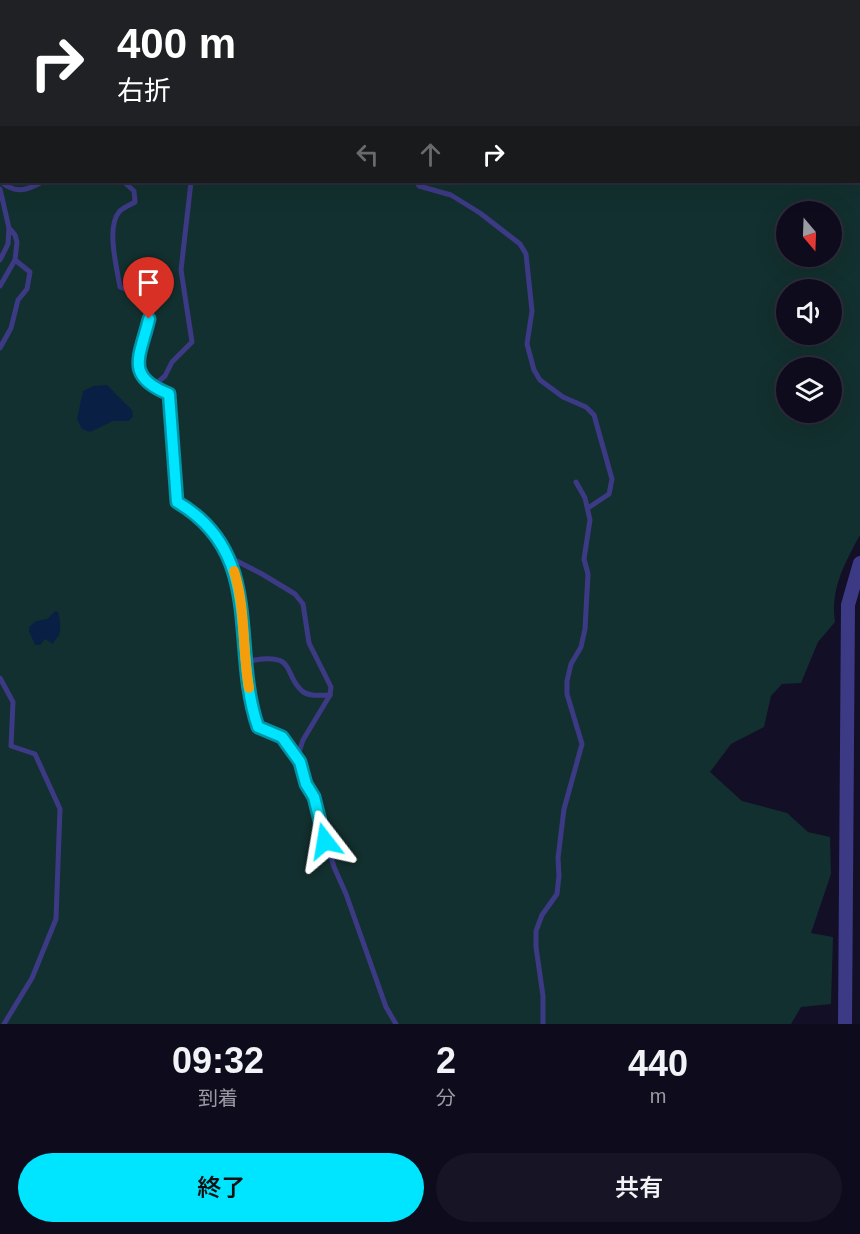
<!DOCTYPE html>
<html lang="ja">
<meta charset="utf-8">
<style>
:root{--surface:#0e0b1c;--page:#171425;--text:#f1f3f6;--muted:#9b9ba3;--line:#2e2b3b;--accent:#00e5ff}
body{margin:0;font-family:Arial,"Noto Sans JP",sans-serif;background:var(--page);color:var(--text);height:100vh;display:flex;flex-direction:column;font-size:22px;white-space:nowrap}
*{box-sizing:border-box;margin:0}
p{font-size:20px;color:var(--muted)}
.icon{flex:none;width:33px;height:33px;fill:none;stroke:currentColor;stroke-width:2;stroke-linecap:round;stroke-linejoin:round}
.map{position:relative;height:1024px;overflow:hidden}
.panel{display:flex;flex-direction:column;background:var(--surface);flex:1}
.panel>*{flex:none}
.hud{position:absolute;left:0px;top:0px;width:861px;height:183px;box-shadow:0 6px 24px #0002,0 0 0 2px var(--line);background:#202124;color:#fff;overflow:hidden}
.needle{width:39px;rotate:161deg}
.controls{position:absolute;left:776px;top:201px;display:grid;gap:12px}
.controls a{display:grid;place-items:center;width:66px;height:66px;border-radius:50%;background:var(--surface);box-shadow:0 6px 24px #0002,0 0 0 2px var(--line);font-size:30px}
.pin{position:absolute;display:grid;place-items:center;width:51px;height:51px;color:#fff;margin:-62px -26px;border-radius:50% 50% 50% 0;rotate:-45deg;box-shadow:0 0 6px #0007}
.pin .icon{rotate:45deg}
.me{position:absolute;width:66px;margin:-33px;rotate:346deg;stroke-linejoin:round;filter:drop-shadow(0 0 4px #0008)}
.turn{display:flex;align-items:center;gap:21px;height:126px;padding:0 18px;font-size:27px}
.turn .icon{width:78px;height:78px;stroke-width:2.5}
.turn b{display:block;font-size:42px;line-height:51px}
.lanes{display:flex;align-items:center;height:57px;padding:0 18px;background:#0003;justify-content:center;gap:30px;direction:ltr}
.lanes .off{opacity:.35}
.eta{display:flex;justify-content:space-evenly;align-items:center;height:102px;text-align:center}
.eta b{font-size:36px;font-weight:600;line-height:42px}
.cta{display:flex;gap:12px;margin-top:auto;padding:12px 18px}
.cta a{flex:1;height:69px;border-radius:36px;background:var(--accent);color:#111;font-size:24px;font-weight:600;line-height:69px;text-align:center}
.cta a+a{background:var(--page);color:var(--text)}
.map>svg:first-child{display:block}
.green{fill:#12302f;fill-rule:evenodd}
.water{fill:#0a1f44}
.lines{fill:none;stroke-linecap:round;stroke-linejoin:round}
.service{stroke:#3d3a85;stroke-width:5}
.tertiary{stroke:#3d3a85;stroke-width:14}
.route-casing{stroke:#0095a6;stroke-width:15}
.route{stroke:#00e5ff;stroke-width:10}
.slow{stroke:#f59e0b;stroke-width:10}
</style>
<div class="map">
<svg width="860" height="1024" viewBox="0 0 860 1024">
<rect width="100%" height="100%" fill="#130f26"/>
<path class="green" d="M0,0L448,1L2,2V182H860V4V535C845,563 830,589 835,622L818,642L801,683L782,684L771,696L764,727L731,744L710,772L742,801L787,813L808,832L830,837L831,874L811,933L833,937L831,1004L801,1007L791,1024H0ZM786,212H831V256H786ZM786,290H831V334H786ZM786,368H831V412H786Z"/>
<g class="water">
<polygon points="107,385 132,410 133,416 129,421 113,421 90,432 82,429 77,419 83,391 94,386"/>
<path d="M55,611L58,612C60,619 62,630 58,637C56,639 54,641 53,644L45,639L40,645H35L29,631V627L36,621L47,619Z"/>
</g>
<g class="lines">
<g class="service">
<polyline points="66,0 70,2"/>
<polyline points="95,0 96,2"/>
<polyline points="292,0 304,2"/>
<polyline points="311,0 312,2"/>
<polyline points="318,0 321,0"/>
<polyline points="470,0 470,2"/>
<polyline points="577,0 577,2"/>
<polyline points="110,2 111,0"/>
<polyline points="327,2 328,0"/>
<polyline points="510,2 515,0"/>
<polyline points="764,2 765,0"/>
<polyline points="0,85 0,88"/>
<path d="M0,181C15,194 26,191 42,182"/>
<path d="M124,182L134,191L135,202C130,205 122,208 119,212C106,228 117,268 120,287L143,296L150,305C147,347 117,373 169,394L177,502L207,522L229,557L262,574L295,594L303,604L309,643L331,687L330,695L303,740L299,752L300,762L306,784L314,797L334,867L346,894L386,1007L396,1024"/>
<polyline points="417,182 419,186 451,195 480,213 520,244 526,254 532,311 527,344 534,370 540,380 563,397 586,407 594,415 612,479 609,494 588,508"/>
<polyline points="0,189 9,228 15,235 17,242 15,260 30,272 27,289 18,300 11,328 0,348"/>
<polyline points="0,260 8,244 9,228"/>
<polyline points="0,286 15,260"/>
<polyline points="152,387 165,376 172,362 192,342 181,270 191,182"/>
<path d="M229,558C241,586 242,615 243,645C244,671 249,702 258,727L282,737L299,761"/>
<path d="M245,666C250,660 254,660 262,659C296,657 283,673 302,691C309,697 321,695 330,695"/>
<polyline points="0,678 13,702 11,746 35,754 60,809 56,919 32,978 4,1024"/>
<polyline points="543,1024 543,996 536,947 536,931 542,915 557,894 559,876 558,858 564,809 582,744 567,694 567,681 571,664 581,647 585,629 588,574 584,559 590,520 585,498 576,482"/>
</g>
<polyline class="tertiary" points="845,1024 848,605 860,563"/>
</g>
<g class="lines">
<g class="route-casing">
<path id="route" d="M149,319C140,357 124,376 169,394L177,502C266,554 230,646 258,727L282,737L300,762L306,784L314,797L325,841"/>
</g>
<use href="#route" class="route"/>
<path class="slow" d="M234,571C246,609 242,650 249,688"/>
</g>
</svg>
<div class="controls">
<a><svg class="needle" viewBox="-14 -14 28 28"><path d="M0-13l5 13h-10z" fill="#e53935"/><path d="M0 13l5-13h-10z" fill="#9b9ba3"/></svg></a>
<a><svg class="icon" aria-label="sound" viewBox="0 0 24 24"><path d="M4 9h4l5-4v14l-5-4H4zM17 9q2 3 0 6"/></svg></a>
<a><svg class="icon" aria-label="layers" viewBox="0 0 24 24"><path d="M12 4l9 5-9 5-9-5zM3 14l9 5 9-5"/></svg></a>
</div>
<div class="pin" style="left:149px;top:319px;background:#d93025"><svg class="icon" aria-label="arrive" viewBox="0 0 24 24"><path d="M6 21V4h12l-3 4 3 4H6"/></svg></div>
<svg class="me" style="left:325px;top:841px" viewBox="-20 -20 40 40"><path d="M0-17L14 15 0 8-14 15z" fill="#00e5ff" stroke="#fff" stroke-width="4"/></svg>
<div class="hud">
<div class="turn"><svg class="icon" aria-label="right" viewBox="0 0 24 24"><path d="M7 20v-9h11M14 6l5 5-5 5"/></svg><div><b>400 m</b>右折</div></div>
<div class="lanes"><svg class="icon off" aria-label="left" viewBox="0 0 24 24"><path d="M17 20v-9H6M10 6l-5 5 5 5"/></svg><svg class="icon off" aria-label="ahead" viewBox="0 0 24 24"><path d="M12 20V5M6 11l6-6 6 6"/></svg><svg class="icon" aria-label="right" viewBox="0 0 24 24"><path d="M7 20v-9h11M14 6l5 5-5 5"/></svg></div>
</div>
</div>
<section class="panel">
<div class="eta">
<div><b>09:32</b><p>到着</p></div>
<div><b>2</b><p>分</p></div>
<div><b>440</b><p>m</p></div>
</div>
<div class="cta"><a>終了</a><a>共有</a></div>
</section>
